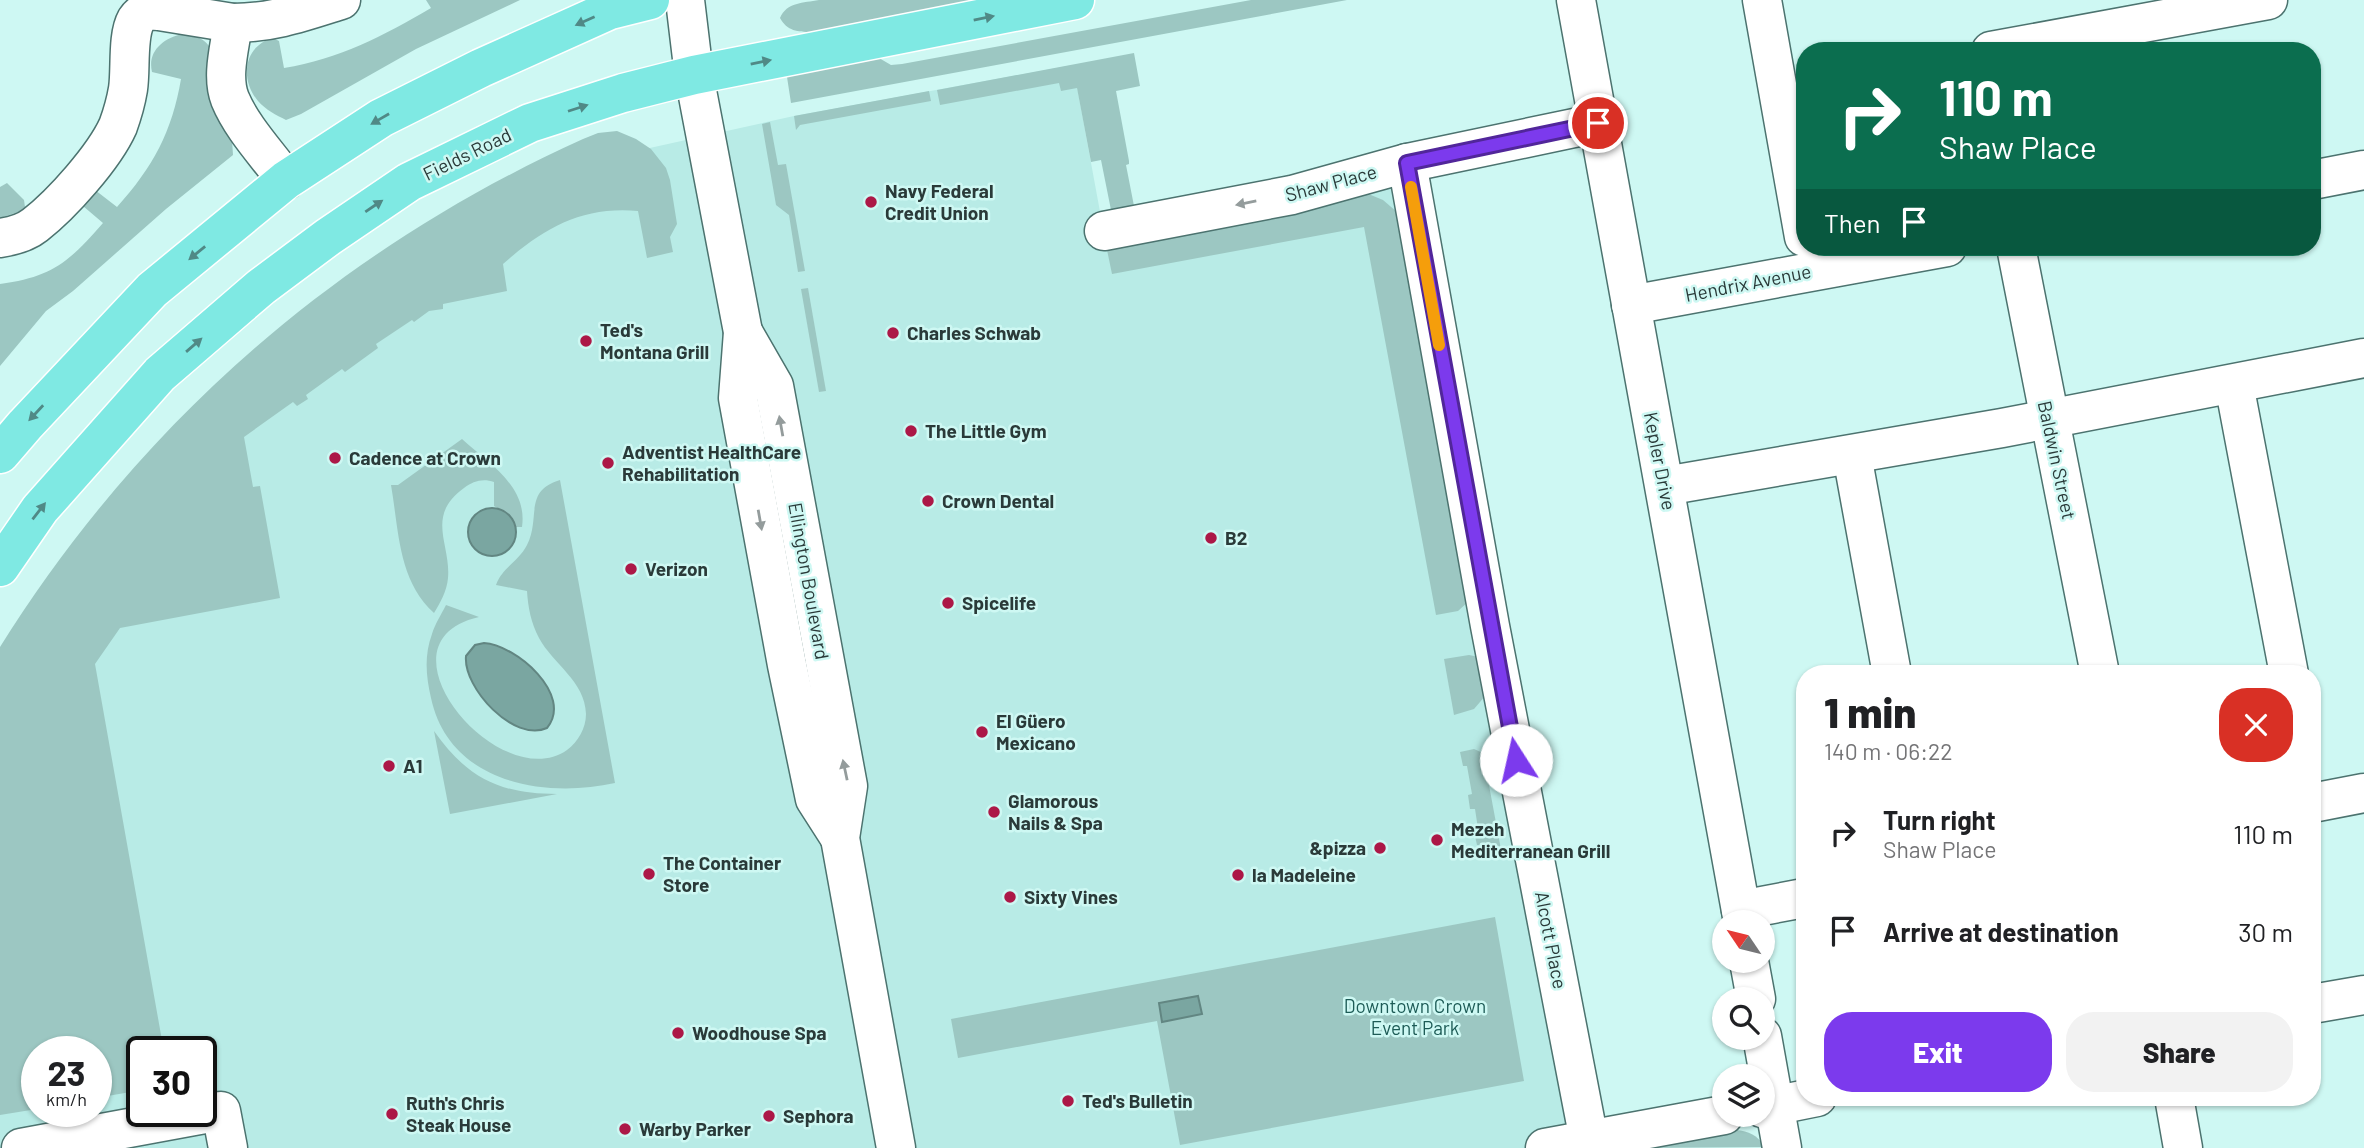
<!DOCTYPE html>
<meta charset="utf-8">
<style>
:root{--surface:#fff;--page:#f2f2f2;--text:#202124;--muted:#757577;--accent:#7c3aed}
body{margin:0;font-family:Barlow,sans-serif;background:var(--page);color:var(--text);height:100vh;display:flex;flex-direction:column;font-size:26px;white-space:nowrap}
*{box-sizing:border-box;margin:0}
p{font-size:23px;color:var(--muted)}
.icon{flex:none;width:38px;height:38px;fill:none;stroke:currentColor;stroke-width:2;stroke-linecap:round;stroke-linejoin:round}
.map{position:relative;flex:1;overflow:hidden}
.panel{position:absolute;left:1796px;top:665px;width:525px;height:441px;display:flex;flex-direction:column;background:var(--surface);border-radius:28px;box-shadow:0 2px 5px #0004}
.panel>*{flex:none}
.top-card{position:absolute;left:1796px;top:42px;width:525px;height:214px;border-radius:28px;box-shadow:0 2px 5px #0004;background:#0b6e4f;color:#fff;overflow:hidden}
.needle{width:46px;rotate:305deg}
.fabs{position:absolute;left:1712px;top:910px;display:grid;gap:14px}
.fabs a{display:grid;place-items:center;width:63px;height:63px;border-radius:50%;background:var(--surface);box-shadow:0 2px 5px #0004;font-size:35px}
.speed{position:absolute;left:21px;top:1036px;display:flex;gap:14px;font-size:35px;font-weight:700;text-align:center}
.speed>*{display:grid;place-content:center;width:91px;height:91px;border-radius:50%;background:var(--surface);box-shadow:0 2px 5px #0004;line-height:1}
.speed small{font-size:18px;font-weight:400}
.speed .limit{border:4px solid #111;border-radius:10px;background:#fff;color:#111}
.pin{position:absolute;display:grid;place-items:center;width:60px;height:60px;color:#fff;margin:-30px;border:4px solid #fff;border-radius:50%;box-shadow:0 2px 7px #0007}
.me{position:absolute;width:77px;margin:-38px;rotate:350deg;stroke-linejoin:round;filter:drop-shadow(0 0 5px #0008)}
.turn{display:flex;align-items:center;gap:24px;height:147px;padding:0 28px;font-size:32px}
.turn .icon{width:91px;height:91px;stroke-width:2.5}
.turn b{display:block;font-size:49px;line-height:60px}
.then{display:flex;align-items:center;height:66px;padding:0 28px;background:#0003;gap:14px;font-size:26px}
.round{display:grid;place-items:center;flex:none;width:74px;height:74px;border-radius:28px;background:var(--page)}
.overview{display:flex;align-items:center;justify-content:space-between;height:119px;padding:0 28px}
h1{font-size:42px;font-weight:800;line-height:52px}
.action{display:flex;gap:14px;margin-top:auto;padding:14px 28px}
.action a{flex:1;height:80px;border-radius:28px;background:var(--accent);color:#fff;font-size:28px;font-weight:800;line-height:80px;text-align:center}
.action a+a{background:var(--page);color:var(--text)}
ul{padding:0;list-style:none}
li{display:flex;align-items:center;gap:21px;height:98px;padding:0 28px}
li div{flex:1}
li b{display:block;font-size:26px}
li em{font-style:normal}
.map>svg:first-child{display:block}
.built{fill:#b8ebe6;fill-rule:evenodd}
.green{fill:#9cc7c2}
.water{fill:#7aa6a1;stroke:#628682;stroke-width:2}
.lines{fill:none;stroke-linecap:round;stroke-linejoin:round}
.minor-casing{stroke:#4c736f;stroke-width:41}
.major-casing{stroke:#fff;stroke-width:41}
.minor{stroke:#fff;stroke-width:38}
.major{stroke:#7fe9e3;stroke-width:38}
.oneway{fill:#508986}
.oneway2{fill:#949c9c}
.route-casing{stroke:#51269a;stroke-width:18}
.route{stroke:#7c3aed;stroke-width:12}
.slow{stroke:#f59e0b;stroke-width:12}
.poi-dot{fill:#ac1847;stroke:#cef8f3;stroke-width:2.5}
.labels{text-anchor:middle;stroke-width:5;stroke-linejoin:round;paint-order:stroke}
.street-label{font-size:19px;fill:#2a3a39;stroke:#cef8f3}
.poi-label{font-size:19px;font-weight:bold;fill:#2a3a39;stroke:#cef8f3;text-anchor:start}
.park-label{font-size:19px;fill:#1d5b56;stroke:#cef8f3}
</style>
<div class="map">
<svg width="2364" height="1148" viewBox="0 0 2364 1148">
<rect width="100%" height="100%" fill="#cef8f3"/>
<path class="built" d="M1073,65L1103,228L1409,165L1592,1148H0V718L209,433L609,157L794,116ZM37,1052H96V1111H37ZM142,1052H201V1111H142Z"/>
<g class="green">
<path d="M426,0H520L416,49L301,114L286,120C276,115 266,110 258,101C240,80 243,46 273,38L279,41L284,68C339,59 383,36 431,8Z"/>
<path d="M819,0H986L811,32C798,32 787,31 780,18C787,2 803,3 819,0Z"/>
<polygon points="1251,0 1347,0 791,103 787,77 792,75 879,58 891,65 902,64"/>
<path d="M182,34C195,34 205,39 212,50L232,140L233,155L166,209L73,291L46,311L0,366V284C52,277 69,262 103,223L83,206L95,190L117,207C153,167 172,132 181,79L152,72C147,51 164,38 182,34Z"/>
<polygon points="1134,53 1140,86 1116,91 1129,161 1129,164 1126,165 1134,206 1111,210 1101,160 1091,162 1077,88 1061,91 1059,83 940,105 937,90"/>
<polygon points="929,91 931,101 800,125 796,130 794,116"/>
<polygon points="770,122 778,165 786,164 805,271 798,272 789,215 776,205 762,124"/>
<path d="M617,131L636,139L651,149L666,168L670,180L677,224L670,237L673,252L647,258L638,211C582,206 544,228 503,264L507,291L443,304V309L429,311L414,322L412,320L376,344L378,348L345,372L342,369L306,395L308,399L297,406L293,402L244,437L253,487L260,486L280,598L120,628L95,664L163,1046L154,1048V1052H142V1090L96,1098V1052H37V1109L0,1115V647C142,420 340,249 583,139L598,133Z"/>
<polygon points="7,183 24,200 25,207 21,211 0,218 0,187"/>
<polygon points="1366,193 1383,200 1397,212 1407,276 1469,601 1458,611 1436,615 1364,227 1112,274 1106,245"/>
<polygon points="808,288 826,391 819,392 801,289"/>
<path d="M462,439C488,463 528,486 522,527H516L512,517L494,506V482C483,478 473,481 464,488C425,516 451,544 448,578C447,591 440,603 434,613C398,580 399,531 391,485H398Z"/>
<path d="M560,480L615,783C542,799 449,782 431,698C426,676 424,656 432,634C435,624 441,615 446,605L479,617C368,642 500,797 567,750C578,742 586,728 586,714C585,681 553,664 539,638C531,623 528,607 527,591L496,585C502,568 519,561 527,545C541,518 523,491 560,480Z"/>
<polygon points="1469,655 1479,657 1486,695 1474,709 1454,715 1444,659"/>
<path d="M434,731C467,778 500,794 557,794L450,814Z"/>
<polygon points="1474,749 1483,753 1502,855 1483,858 1481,845 1477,845 1475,836 1479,835 1475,809 1470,809 1468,795 1472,794 1467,766 1463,766 1460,752"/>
<polygon points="1495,917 1524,1081 1180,1145 1157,1021 958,1058 951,1019"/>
<path d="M1736,1130C1749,1131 1757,1135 1765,1147L1639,1148Z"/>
</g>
<g class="water">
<circle cx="492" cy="532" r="24"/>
<path d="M484,643C516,645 574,695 547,728C514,743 463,688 466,656L475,645Z"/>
<polygon points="1198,996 1202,1014 1162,1022 1159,1003"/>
</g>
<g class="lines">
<g class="minor-casing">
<g id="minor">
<polyline points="685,0 694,75 743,332 738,398 787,665 815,799 840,838"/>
<polyline points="1576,0 1743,922"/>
<polyline points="1762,0 1804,237"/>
<path d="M233,23C273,23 303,12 341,0"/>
<polyline points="1991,51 2268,0"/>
<polyline points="1407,163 1490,626 1589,1140"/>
<polyline points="2312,180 2364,170"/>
<polyline points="1104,231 1292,195 1407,163 1598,123"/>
<path d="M0,238C13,236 25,233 35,225C62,204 104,157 118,126C122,115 126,101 128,89C131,70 127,36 136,20C142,11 150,10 159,11L233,23C230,47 221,76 230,99C242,128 268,155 286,180"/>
<polyline points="2016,247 2100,674"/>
<polyline points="1631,305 1947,247"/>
<polyline points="743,332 774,386 848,786 840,838 896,1148"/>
<polyline points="2234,384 2289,674"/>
<polyline points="1852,455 1892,674"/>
<polyline points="1665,486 2002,428 2364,358"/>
<polyline points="2312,803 2364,793"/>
<polyline points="1741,910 1804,898"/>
<polyline points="1749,961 1756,999"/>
<polyline points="2312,1004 2364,995"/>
<polyline points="1762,1036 1782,1148"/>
<polyline points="2174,1097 2183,1148"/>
<polyline points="1762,1108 1817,1097"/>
<polyline points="21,1148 221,1111 228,1148"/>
<polyline points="1545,1148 1724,1115"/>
</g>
</g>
<g class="major-casing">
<g id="major">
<polyline points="0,454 25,425 152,290 286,180 381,118 481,68 610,10 650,0"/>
<polyline points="0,567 40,509 160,374 261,287 328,237 409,182 530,123 623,93 694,75 1075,0"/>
</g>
</g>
<use href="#minor" class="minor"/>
<use href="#major" class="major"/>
</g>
<defs><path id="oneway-solid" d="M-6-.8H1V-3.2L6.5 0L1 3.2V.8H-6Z" transform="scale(1.75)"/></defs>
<g class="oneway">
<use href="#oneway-solid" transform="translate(984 18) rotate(-11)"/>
<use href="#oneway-solid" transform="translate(585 21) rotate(156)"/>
<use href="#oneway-solid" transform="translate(761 62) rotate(-11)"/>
<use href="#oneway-solid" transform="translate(578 108) rotate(-18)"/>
<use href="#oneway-solid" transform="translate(380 119) rotate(150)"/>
<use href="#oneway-solid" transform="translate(374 206) rotate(-34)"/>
<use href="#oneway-solid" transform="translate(197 253) rotate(141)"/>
<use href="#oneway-solid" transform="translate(194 345) rotate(-41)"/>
<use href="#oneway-solid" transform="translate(36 413) rotate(133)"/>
<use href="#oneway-solid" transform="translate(39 511) rotate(-52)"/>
</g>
<g class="oneway2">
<use href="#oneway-solid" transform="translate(1246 203) rotate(169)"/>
<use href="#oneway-solid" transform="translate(781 426) rotate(-100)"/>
<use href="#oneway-solid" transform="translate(760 520) rotate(80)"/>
<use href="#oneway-solid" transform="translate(845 770) rotate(-102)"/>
</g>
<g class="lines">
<g class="route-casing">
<polyline id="route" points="1516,760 1407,163 1598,123"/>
</g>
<use href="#route" class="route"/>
<polyline class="slow" points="1411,187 1439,345"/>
</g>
<g class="poi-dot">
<circle cx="871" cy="202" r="7"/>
<circle cx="893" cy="333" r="7"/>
<circle cx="586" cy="341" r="7"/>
<circle cx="911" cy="431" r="7"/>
<circle cx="335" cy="458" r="7"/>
<circle cx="608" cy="463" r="7"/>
<circle cx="928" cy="501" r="7"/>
<circle cx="1211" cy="538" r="7"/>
<circle cx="631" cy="569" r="7"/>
<circle cx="948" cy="603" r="7"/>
<circle cx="982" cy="732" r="7"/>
<circle cx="389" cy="766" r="7"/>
<circle cx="994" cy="812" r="7"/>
<circle cx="1437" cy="840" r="7"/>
<circle cx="1380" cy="848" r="7"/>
<circle cx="649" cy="874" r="7"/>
<circle cx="1238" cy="875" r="7"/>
<circle cx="1010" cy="897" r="7"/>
<circle cx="678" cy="1033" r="7"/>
<circle cx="1068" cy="1101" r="7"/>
<circle cx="392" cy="1114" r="7"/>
<circle cx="769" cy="1116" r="7"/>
<circle cx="625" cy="1129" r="7"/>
</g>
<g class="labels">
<g class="street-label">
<text transform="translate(467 154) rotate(-26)" y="7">Fields Road</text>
<text transform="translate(1331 183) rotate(-15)" y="7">Shaw Place</text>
<text transform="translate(1748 283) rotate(-11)" y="7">Hendrix Avenue</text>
<text transform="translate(2057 460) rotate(78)" y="7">Baldwin Street</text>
<text transform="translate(1660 461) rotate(79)" y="7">Kepler Drive</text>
<text transform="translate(809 581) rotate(80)" y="7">Ellington Boulevard</text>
<text transform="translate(1551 940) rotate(79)" y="7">Alcott Place</text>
</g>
<g class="poi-label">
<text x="885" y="198">Navy Federal<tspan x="885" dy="22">Credit Union</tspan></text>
<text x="600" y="337">Ted's<tspan x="600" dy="22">Montana Grill</tspan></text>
<text x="907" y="340">Charles Schwab</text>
<text x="925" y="438">The Little Gym</text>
<text x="622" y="459">Adventist HealthCare<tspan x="622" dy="22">Rehabilitation</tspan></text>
<text x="349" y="465">Cadence at Crown</text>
<text x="942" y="508">Crown Dental</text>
<text x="1225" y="545">B2</text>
<text x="645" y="576">Verizon</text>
<text x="962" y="610">Spicelife</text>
<text x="996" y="728">El Güero<tspan x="996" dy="22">Mexicano</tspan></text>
<text x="403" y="773">A1</text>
<text x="1008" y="808">Glamorous<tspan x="1008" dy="22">Nails &amp; Spa</tspan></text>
<text x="1451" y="836">Mezeh<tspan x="1451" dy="22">Mediterranean Grill</tspan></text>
<text x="1366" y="855" text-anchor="end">&amp;pizza</text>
<text x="663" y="870">The Container<tspan x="663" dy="22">Store</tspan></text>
<text x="1252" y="882">la Madeleine</text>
<text x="1024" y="904">Sixty Vines</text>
<text x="692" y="1040">Woodhouse Spa</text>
<text x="1082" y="1108">Ted's Bulletin</text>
<text x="406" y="1110">Ruth's Chris<tspan x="406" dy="22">Steak House</tspan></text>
<text x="783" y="1123">Sephora</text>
<text x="639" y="1136">Warby Parker</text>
</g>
<g class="park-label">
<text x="1415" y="1013">Downtown Crown<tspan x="1415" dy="22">Event Park</tspan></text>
</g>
</g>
</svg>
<div class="fabs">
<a><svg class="needle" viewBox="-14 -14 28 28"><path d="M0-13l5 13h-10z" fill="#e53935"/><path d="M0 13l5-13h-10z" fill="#757577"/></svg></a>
<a><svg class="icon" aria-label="search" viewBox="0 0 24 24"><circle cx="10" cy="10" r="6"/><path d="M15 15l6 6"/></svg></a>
<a><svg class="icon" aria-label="layers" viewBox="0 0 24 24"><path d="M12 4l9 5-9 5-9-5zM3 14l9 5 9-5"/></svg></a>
</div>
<div class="speed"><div>23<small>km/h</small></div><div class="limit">30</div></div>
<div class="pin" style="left:1598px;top:123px;background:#d93025"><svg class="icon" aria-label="arrive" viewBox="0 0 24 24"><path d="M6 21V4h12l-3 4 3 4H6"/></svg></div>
<svg class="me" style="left:1516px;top:760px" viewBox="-20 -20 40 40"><circle r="19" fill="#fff"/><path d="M0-13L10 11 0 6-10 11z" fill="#7c3aed"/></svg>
<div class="top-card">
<div class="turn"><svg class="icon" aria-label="right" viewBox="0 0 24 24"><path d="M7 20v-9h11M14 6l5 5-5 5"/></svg><div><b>110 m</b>Shaw Place</div></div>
<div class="then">Then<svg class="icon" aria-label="arrive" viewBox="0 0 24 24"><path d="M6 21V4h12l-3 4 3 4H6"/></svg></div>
</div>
<section class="panel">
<div class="overview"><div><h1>1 min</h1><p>140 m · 06:22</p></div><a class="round" style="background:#d93025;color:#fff"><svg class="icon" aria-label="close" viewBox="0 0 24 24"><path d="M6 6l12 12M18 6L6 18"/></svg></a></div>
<ul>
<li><svg class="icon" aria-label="right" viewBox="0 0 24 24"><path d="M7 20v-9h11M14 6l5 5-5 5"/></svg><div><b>Turn right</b><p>Shaw Place</p></div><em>110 m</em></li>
<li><svg class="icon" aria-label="arrive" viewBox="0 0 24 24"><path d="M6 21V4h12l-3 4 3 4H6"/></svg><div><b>Arrive at destination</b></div><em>30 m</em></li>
</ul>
<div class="action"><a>Exit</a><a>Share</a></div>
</section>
</div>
